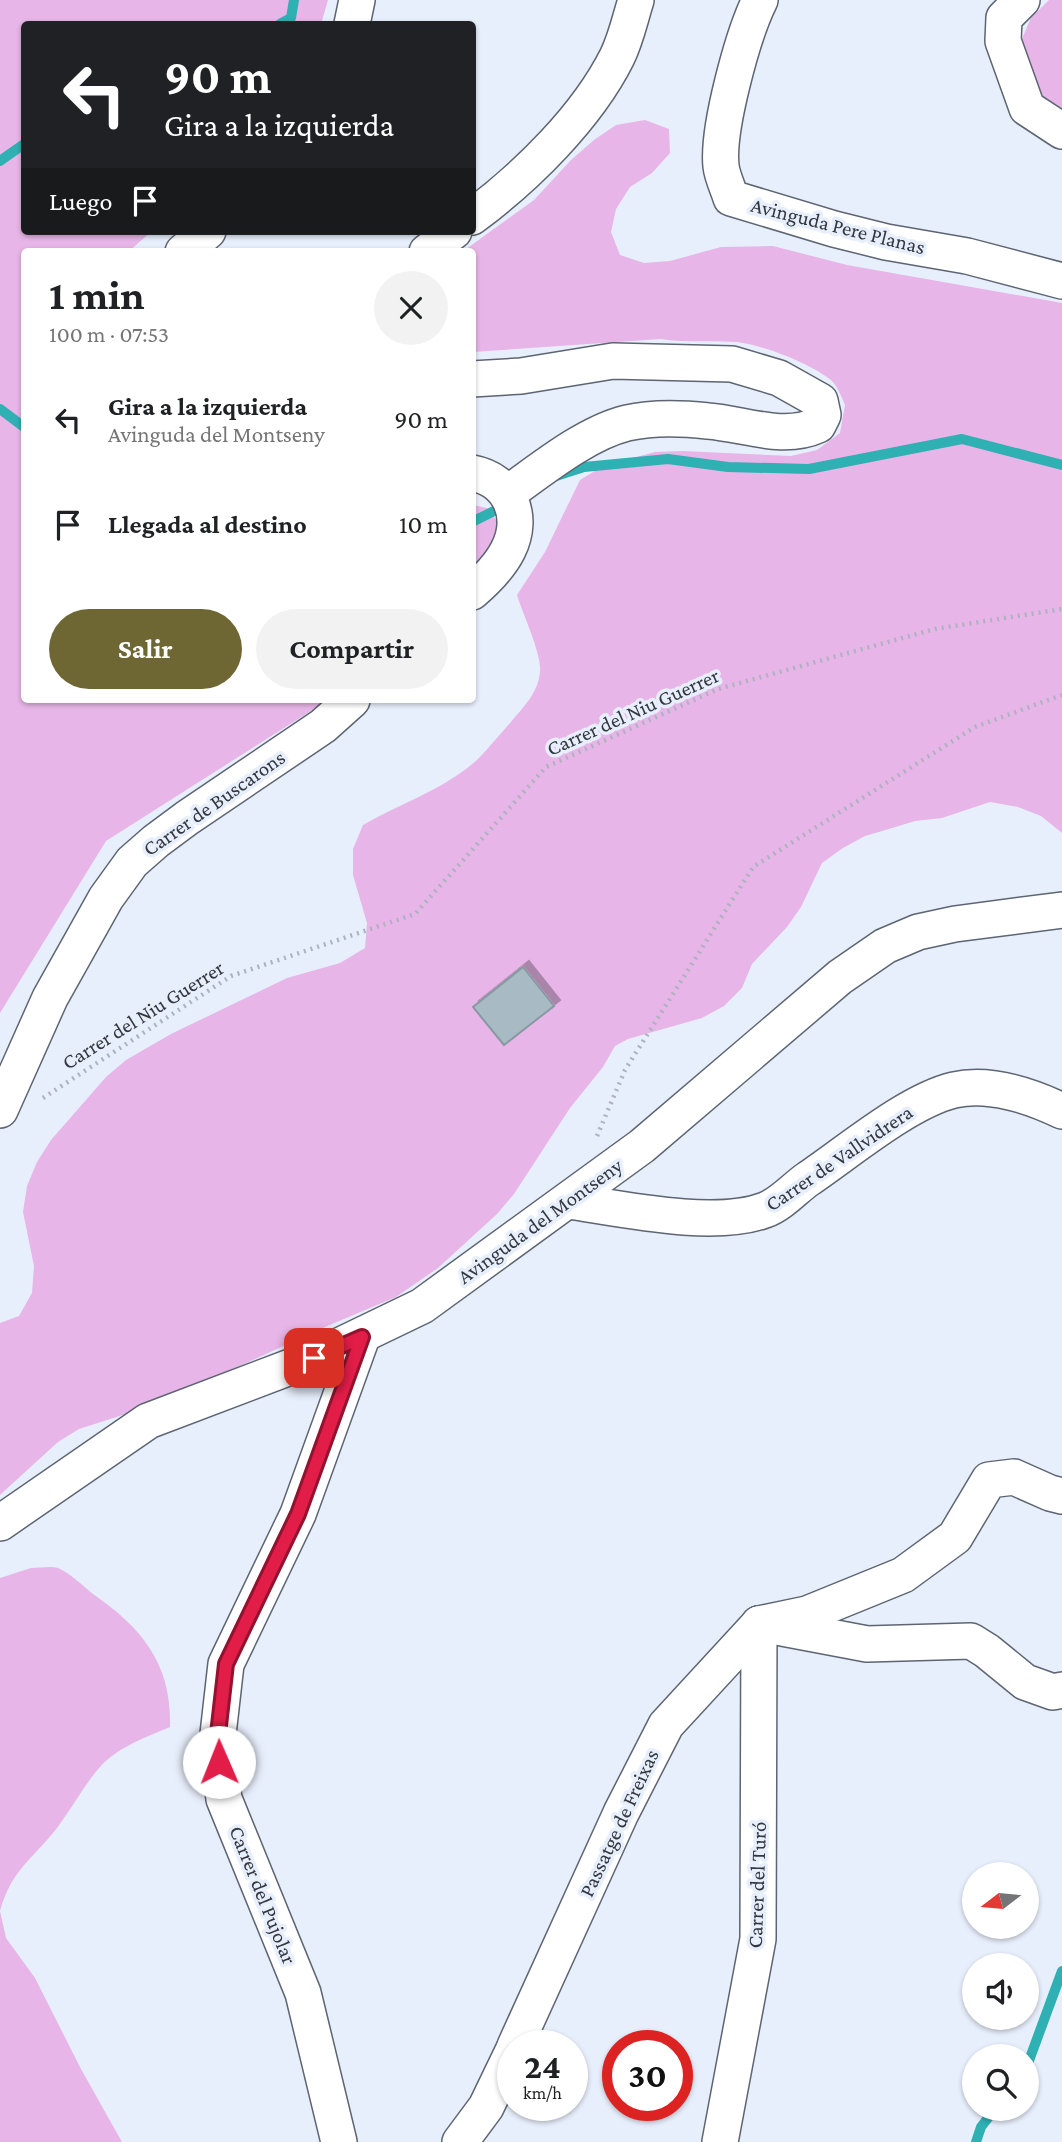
<!DOCTYPE html>
<html lang="es">
<meta charset="utf-8">
<style>
:root{--surface:#fff;--page:#f2f2f2;--text:#202124;--muted:#757577;--accent:#6f6733}
body{margin:0;font-family:"Crimson Pro",serif;background:var(--page);color:var(--text);height:100vh;display:flex;flex-direction:column;font-size:26px;white-space:nowrap}
*{box-sizing:border-box;margin:0}
p{font-size:23px;color:var(--muted)}
.icon{flex:none;width:38px;height:38px;fill:none;stroke:currentColor;stroke-width:2;stroke-linecap:round;stroke-linejoin:round}
.map{position:relative;flex:1;overflow:hidden}
.sheet{position:absolute;left:21px;top:248px;width:455px;height:455px;display:flex;flex-direction:column;background:var(--surface);border-radius:7px;box-shadow:0 2px 5px #0004}
.sheet>*{flex:none}
.guide{position:absolute;left:21px;top:21px;width:455px;height:214px;border-radius:7px;box-shadow:0 2px 5px #0004;background:#202124;color:#fff;overflow:hidden}
.needle{width:46px;rotate:254deg}
.controls{position:absolute;left:962px;top:1862px;display:grid;gap:14px}
.controls a{display:grid;place-items:center;width:77px;height:77px;border-radius:50%;background:var(--surface);box-shadow:0 2px 5px #0004;font-size:35px}
.speed{position:absolute;left:497px;top:2030px;display:flex;gap:14px;font-size:35px;font-weight:700;text-align:center}
.speed>*{display:grid;place-content:center;width:91px;height:91px;border-radius:50%;background:var(--surface);box-shadow:0 2px 5px #0004;line-height:1}
.speed small{font-size:18px;font-weight:400}
.speed .limit{border:10px solid #d22;background:#fff;color:#111}
.pin{position:absolute;display:grid;place-items:center;width:60px;height:60px;color:#fff;margin:-30px;border-radius:14px;box-shadow:0 4px 10px #0006}
.me{position:absolute;width:77px;margin:-38px;rotate:359deg;stroke-linejoin:round;filter:drop-shadow(0 0 5px #0008)}
.turn{display:flex;align-items:center;gap:24px;height:147px;padding:0 28px;font-size:32px}
.turn .icon{width:91px;height:91px;stroke-width:2.5}
.turn b{display:block;font-size:49px;line-height:60px}
.then{display:flex;align-items:center;height:66px;padding:0 28px;background:#0003;gap:14px;font-size:26px}
.round{display:grid;place-items:center;flex:none;width:74px;height:74px;border-radius:37px;background:var(--page)}
.head{display:flex;align-items:center;justify-content:space-between;height:119px;padding:0 28px}
h1{font-size:42px;font-weight:700;line-height:52px}
.primary-button{display:flex;gap:14px;margin-top:auto;padding:14px 28px}
.primary-button a{flex:1;height:80px;border-radius:42px;background:var(--accent);color:#fff;font-size:28px;font-weight:700;line-height:80px;text-align:center}
.primary-button a+a{background:var(--page);color:var(--text)}
ul{padding:0;list-style:none}
li{display:flex;align-items:center;gap:21px;height:105px;padding:0 28px}
li div{flex:1}
li b{display:block;font-size:26px}
li em{font-style:normal}
.map>svg:first-child{display:block}
.green{fill:#e7b5e7}
.lines{fill:none;stroke-linecap:round;stroke-linejoin:round}
.stream{stroke:#2fb0b3;stroke-width:10}
.building{fill:#a8bac3;stroke:#8899a2;stroke-width:2;filter:url(#shadow)}
.minor-casing{stroke:#5d6572;stroke-width:38}
.path{stroke:#adb3be;stroke-width:4.5;stroke-dasharray:2 5;stroke-linecap:butt}
.minor{stroke:#fff;stroke-width:35}
.route-casing{stroke:#92132f;stroke-width:18}
.route{stroke:#e11d48;stroke-width:12}
.labels{text-anchor:middle;stroke-width:7;stroke-linejoin:round;paint-order:stroke}
.street-label{font-size:21px;fill:#34373e;stroke:#e8effc}
</style>
<div class="map">
<svg width="1062" height="2142" viewBox="0 0 1062 2142">
<defs>
<filter id="shadow"><feDropShadow dx="6" dy="-6" stdDeviation="0" flood-color="#0004"/></filter>
</defs>
<rect width="100%" height="100%" fill="#e8effc"/>
<g class="green">
<polygon points="0,0 328,0 321,24 24,24 24,231 152,231 128,252 24,252 24,700 328,700 106,841 0,1013"/>
<polygon points="1049,0 1062,0 1062,115 1037,95 1021,41 1031,18"/>
<path d="M645,120L669,129L670,153L652,173L630,187L616,209L611,232L620,255L644,263L670,261L721,247L773,246L847,265L1062,303V833L1041,816L1018,807L990,802L942,818L915,821L889,829L865,836L843,848L822,863L801,907L787,927L752,964L742,988L724,1006L702,1018L628,1039L615,1046L603,1067L570,1108L514,1194L497,1214L438,1268L396,1297L325,1327L154,1405L79,1429L58,1442L0,1495V1323L19,1316L32,1293L34,1266L23,1212L27,1186L37,1162L51,1140L106,1077L126,1060L171,1034L287,978L340,963L365,948L367,923L353,875V849L363,825C401,803 446,789 479,758C490,747 500,734 511,722C524,706 538,693 540,672C542,654 523,615 517,595L545,552L580,480L603,466L655,452L683,451L791,456L817,450L840,433L845,405C842,398 838,387 832,381C812,364 763,345 737,342C711,340 686,343 661,339L473,352L472,252H462L534,200L571,160L594,140L616,125Z"/>
<polygon points="473,505 487,508 502,528 473,586"/>
<path d="M31,1568C39,1568 51,1566 58,1568C70,1573 83,1586 93,1594C142,1628 172,1664 170,1727C146,1737 118,1747 100,1767C84,1785 72,1808 57,1828C32,1860 12,1869 0,1911V1578Z"/>
<polygon points="0,1911 6,1938 35,1978 81,2069 122,2142 0,2142"/>
</g>
<g class="lines">
<g class="stream">
<polyline points="280,24 291,18 294,0"/>
<polyline points="0,161 24,144"/>
<polyline points="0,409 24,427"/>
<polyline points="556,476 584,467 668,459 728,467 809,469 962,439 1062,465"/>
<polyline points="472,522 496,510"/>
<polyline points="1027,2066 1062,1971"/>
<polyline points="976,2142 981,2127 995,2109"/>
</g>
</g>
<polygon class="building" points="523,967 554,1006 504,1045 473,1007"/>
<g class="lines">
<g class="minor-casing">
<g id="minor">
<path d="M760,0C743,34 717,129 721,166C722,176 728,188 731,198L834,229L886,242L967,256L1062,281"/>
<polyline points="1022,0 1004,18 1003,41 1027,108 1062,131"/>
<polyline points="352,24 357,0"/>
<path d="M472,217C526,177 587,117 617,57C626,39 630,19 636,0"/>
<polyline points="183,252 208,231"/>
<polyline points="427,252 454,231"/>
<path d="M472,379L521,376L613,361L732,364L779,378L820,401L823,415L818,425C783,441 745,424 708,421C681,418 653,417 627,423C586,433 542,469 507,494"/>
<path d="M472,473C510,480 525,516 508,550C500,566 486,580 472,592"/>
<polyline points="0,1110 50,998 106,898 132,862 156,841 187,818 323,726 352,700"/>
<path d="M569,1201C622,1209 715,1229 765,1210C780,1205 795,1188 808,1179C848,1152 908,1101 954,1090C989,1082 1031,1096 1062,1111"/>
<polyline points="0,1523 148,1421 314,1358 422,1306 642,1146 840,977 885,946 918,932 955,924 1062,910"/>
<polyline points="759,1624 807,1614 903,1575 955,1537 989,1480 1014,1477 1050,1493 1062,1496"/>
<polyline points="777,1627 867,1644 971,1641 987,1651 1025,1682 1053,1692 1062,1690"/>
<polyline points="515,2046 621,1813 666,1725 759,1624"/>
<polyline points="339,2142 303,1993 224,1799 217,1743 226,1664 298,1514 362,1337"/>
<polyline points="460,2142 486,2107 513,2051"/>
<polyline points="720,2142 758,1939 759,1624"/>
</g>
</g>
<g class="path">
<polyline points="43,1098 231,976 415,914 546,767 718,689 935,629 1062,609"/>
<polyline points="597,1136 625,1070 753,867 975,727 1062,695"/>
</g>
<use href="#minor" class="minor"/>
</g>
<g class="lines">
<g class="route-casing">
<polyline id="route" points="219,1762 217,1743 226,1664 298,1514 362,1337 314,1358"/>
</g>
<use href="#route" class="route"/>
</g>
<g class="labels">
<g class="street-label">
<text transform="translate(838 226) rotate(14)" y="7">Avinguda Pere Planas</text>
<text transform="translate(633 712) rotate(-24)" y="7">Carrer del Niu Guerrer</text>
<text transform="translate(214 803) rotate(-35)" y="7">Carrer de Buscarons</text>
<text transform="translate(143 1015) rotate(-32)" y="7">Carrer del Niu Guerrer</text>
<text transform="translate(839 1158) rotate(-34)" y="7">Carrer de Vallvidrera</text>
<text transform="translate(540 1221) rotate(-36)" y="7">Avinguda del Montseny</text>
<text transform="translate(619 1823) rotate(-65)" y="7">Passatge de Freixas</text>
<text transform="translate(757 1885) rotate(-88)" y="7">Carrer del Turó</text>
<text transform="translate(263 1895) rotate(68)" y="7">Carrer del Pujolar</text>
</g>
</g>
</svg>
<div class="controls">
<a><svg class="needle" viewBox="-14 -14 28 28"><path d="M0-13l5 13h-10z" fill="#e53935"/><path d="M0 13l5-13h-10z" fill="#757577"/></svg></a>
<a><svg class="icon" aria-label="sound" viewBox="0 0 24 24"><path d="M4 9h4l5-4v14l-5-4H4zM17 9q2 3 0 6"/></svg></a>
<a><svg class="icon" aria-label="search" viewBox="0 0 24 24"><circle cx="10" cy="10" r="6"/><path d="M15 15l6 6"/></svg></a>
</div>
<div class="speed"><div>24<small>km/h</small></div><div class="limit">30</div></div>
<div class="pin" style="left:314px;top:1358px;background:#d93025"><svg class="icon" aria-label="arrive" viewBox="0 0 24 24"><path d="M6 21V4h12l-3 4 3 4H6"/></svg></div>
<svg class="me" style="left:219px;top:1762px" viewBox="-20 -20 40 40"><circle r="19" fill="#fff"/><path d="M0-13L10 11 0 6-10 11z" fill="#e11d48"/></svg>
<div class="guide">
<div class="turn"><svg class="icon" aria-label="left" viewBox="0 0 24 24"><path d="M17 20v-9H6M10 6l-5 5 5 5"/></svg><div><b>90 m</b>Gira a la izquierda</div></div>
<div class="then">Luego<svg class="icon" aria-label="arrive" viewBox="0 0 24 24"><path d="M6 21V4h12l-3 4 3 4H6"/></svg></div>
</div>
<section class="sheet">
<div class="head"><div><h1>1 min</h1><p>100 m · 07:53</p></div><a class="round"><svg class="icon" aria-label="close" viewBox="0 0 24 24"><path d="M6 6l12 12M18 6L6 18"/></svg></a></div>
<ul>
<li><svg class="icon" aria-label="left" viewBox="0 0 24 24"><path d="M17 20v-9H6M10 6l-5 5 5 5"/></svg><div><b>Gira a la izquierda</b><p>Avinguda del Montseny</p></div><em>90 m</em></li>
<li><svg class="icon" aria-label="arrive" viewBox="0 0 24 24"><path d="M6 21V4h12l-3 4 3 4H6"/></svg><div><b>Llegada al destino</b></div><em>10 m</em></li>
</ul>
<div class="primary-button"><a>Salir</a><a>Compartir</a></div>
</section>
</div>
